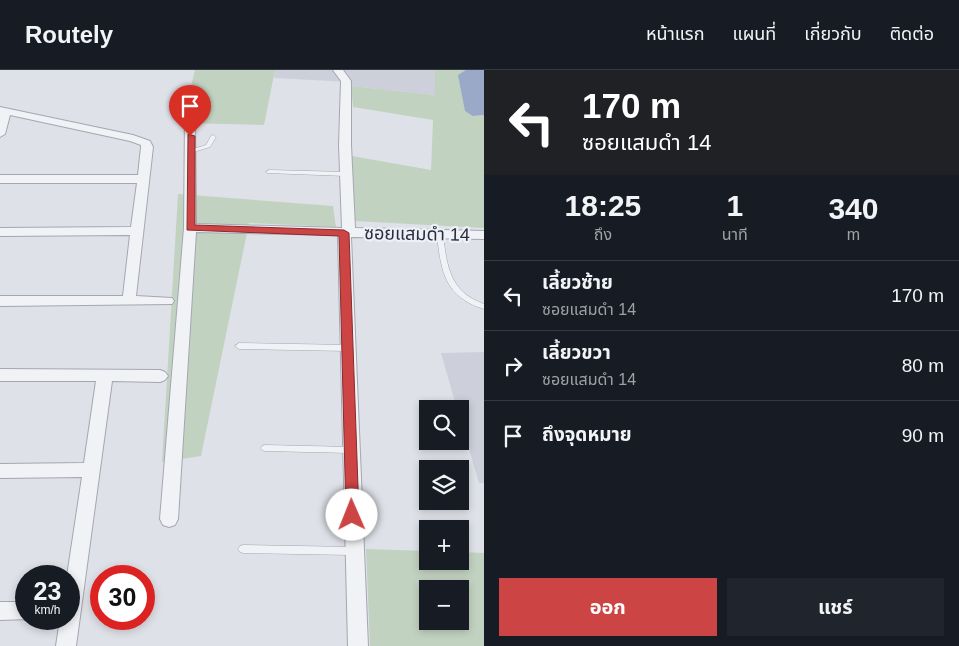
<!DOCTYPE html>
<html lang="th">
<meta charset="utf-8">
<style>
:root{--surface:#171b24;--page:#20242c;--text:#f1f3f6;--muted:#9ea1a6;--line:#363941;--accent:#cd4444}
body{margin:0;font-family:Helvetica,"Noto Sans Thai",sans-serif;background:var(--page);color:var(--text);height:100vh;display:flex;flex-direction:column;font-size:19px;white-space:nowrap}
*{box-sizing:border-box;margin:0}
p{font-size:16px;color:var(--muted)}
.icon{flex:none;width:28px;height:28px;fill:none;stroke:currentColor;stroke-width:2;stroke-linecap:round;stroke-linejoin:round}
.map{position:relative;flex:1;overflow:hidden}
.details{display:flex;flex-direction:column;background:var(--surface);width:475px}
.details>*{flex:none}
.hud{background:#202124;color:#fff;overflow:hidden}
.controls{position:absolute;left:419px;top:330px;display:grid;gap:10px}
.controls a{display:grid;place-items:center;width:50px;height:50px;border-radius:0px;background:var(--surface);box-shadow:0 2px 8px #0003;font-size:25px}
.speed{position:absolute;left:15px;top:495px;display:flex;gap:10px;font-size:25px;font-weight:700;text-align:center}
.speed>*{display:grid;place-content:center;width:65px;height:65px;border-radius:50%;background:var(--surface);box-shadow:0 2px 8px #0003;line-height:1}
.speed small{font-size:12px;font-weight:400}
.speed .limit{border:8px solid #d22;background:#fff;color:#111}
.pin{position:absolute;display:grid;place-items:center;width:42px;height:42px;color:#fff;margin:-51px -21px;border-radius:50% 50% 50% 0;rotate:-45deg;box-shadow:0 0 5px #0007}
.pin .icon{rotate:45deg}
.me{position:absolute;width:55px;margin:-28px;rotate:359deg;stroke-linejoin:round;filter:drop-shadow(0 0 4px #0008)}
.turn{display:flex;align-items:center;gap:18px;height:105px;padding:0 15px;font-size:22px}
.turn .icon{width:65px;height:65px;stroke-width:2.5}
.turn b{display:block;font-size:35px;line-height:42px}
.eta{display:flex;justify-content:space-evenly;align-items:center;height:85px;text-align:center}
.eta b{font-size:30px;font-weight:700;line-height:35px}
.button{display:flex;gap:10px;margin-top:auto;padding:10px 15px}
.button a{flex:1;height:58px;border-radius:0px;background:var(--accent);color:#fff;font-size:20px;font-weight:700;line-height:58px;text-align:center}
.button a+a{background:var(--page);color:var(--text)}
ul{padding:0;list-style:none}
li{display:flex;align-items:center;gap:15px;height:70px;padding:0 15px;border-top:1px solid var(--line)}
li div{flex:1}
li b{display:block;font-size:19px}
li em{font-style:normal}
header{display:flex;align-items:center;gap:30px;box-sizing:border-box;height:70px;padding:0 25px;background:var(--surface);border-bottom:1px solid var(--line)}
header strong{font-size:24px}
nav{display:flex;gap:28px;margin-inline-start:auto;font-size:18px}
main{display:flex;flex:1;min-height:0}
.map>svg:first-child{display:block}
.built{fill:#cdd0da}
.green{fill:#c2d2c0;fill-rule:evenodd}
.water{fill:#9aa9c8}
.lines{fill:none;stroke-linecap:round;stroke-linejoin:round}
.service-casing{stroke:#a4a7b2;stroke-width:1}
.minor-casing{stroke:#a4a7b2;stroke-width:2}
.service{fill:#f1f2f6;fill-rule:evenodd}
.minor{fill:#f1f2f6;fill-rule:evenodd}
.route{fill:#cd4444;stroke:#852c2c}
.labels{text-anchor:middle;stroke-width:4.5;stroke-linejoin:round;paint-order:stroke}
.street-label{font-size:18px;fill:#282d3f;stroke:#eef0f6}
</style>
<header>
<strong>Routely</strong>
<nav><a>หน้าแรก</a><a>แผนที่</a><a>เกี่ยวกับ</a><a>ติดต่อ</a></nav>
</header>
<main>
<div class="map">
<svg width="484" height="576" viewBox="0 0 484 576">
<rect width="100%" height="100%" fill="#dfe1e8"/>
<g class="built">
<polygon points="275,0 435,0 435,25 351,16 350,12 274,8"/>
<polygon points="484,282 484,413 479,413 460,348 460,339 457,339 441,283"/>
</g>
<g class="green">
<polygon points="195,0 275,0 264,55 182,53"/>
<polygon points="435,0 484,0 473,46 484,45 484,158 355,151 352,86 431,100 433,50 353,37 351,16 435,25"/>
<polygon points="178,124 333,136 336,157 249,153 201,386 162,392"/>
<path d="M366,479L427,481L428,491H460V482L484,483V576H370ZM428,519H460V551H428Z"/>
</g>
<polygon class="water" points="466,0 484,0 484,45 473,46 465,41 458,5"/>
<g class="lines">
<g class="service-casing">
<g id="service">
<polygon points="213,65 216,67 210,77 190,83 187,81 206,75 211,66"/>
<polygon points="269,100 346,102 349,104 346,106 267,103 266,102"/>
<path d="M440,163L443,165C447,197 450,222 484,234V239C445,227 441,202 437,165Z"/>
<polygon points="239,273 349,275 353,278 349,281 239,279 235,276"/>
<polygon points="265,375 351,377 354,378 355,380 354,382 351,383 265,381 262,380 261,378 262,376"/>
<polygon points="243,475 353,477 356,478 358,481 356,484 353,485 243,483 240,482 238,479 240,476"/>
</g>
</g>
<g class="minor-casing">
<g id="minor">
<polygon points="333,0 343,0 351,11 351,75 355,158 484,161 484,169 351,167 368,576 348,576 338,165 196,162 178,449 175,455 169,457 163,455 160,449 184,158 185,48 190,45 195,48 196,154 342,158 339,75 341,11"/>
<polygon points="0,37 133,65 150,71 153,77 136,226 172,228 174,231 172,234 0,236 0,226 123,226 130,165 0,166 0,158 131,157 137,113 0,113 0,105 138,105 141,77 141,75 130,71 10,45 5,64 0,67"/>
<polygon points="0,299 160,300 165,302 168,306 165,310 160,312 112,311 76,576 56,576 60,549 69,549 69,506 67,506 82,407 0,408 0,394 84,393 96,311 0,311"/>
<polygon points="0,532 26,532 26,549 30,549 0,550"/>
</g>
</g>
<use href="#service" class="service"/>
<use href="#minor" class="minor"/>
</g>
<polygon class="route" points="188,64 195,66 195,155 344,160 349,163 359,445 357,449 352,451 348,449 346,445 339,166 187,160"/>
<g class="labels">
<g class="street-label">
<text transform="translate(417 164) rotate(1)" y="6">ซอยแสมดำ 14</text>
</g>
</g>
</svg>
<div class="controls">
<a><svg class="icon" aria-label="search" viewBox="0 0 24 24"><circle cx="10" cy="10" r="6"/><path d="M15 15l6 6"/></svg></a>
<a><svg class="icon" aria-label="layers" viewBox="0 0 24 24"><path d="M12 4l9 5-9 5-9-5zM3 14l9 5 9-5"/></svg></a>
<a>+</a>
<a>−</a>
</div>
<div class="speed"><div>23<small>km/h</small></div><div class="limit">30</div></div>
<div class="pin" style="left:190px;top:66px;background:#d93025"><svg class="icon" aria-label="arrive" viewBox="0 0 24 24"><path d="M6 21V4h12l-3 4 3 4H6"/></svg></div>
<svg class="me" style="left:352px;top:445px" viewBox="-20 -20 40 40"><circle r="19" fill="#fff"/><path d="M0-13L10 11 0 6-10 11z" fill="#cd4444"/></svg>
</div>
<section class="details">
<div class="hud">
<div class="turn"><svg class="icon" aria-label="left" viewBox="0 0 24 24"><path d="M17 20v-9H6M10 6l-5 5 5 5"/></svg><div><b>170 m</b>ซอยแสมดำ 14</div></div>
</div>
<div class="eta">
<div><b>18:25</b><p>ถึง</p></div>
<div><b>1</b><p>นาที</p></div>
<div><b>340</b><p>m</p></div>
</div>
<ul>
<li><svg class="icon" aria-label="left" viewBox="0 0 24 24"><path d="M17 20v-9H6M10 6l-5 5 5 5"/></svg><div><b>เลี้ยวซ้าย</b><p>ซอยแสมดำ 14</p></div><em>170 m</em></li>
<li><svg class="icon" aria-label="right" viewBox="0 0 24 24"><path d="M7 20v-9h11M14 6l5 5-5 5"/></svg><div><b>เลี้ยวขวา</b><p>ซอยแสมดำ 14</p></div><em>80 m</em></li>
<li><svg class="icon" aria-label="arrive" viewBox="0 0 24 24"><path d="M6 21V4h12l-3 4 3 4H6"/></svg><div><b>ถึงจุดหมาย</b></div><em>90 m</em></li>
</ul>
<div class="button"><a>ออก</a><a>แชร์</a></div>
</section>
</main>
